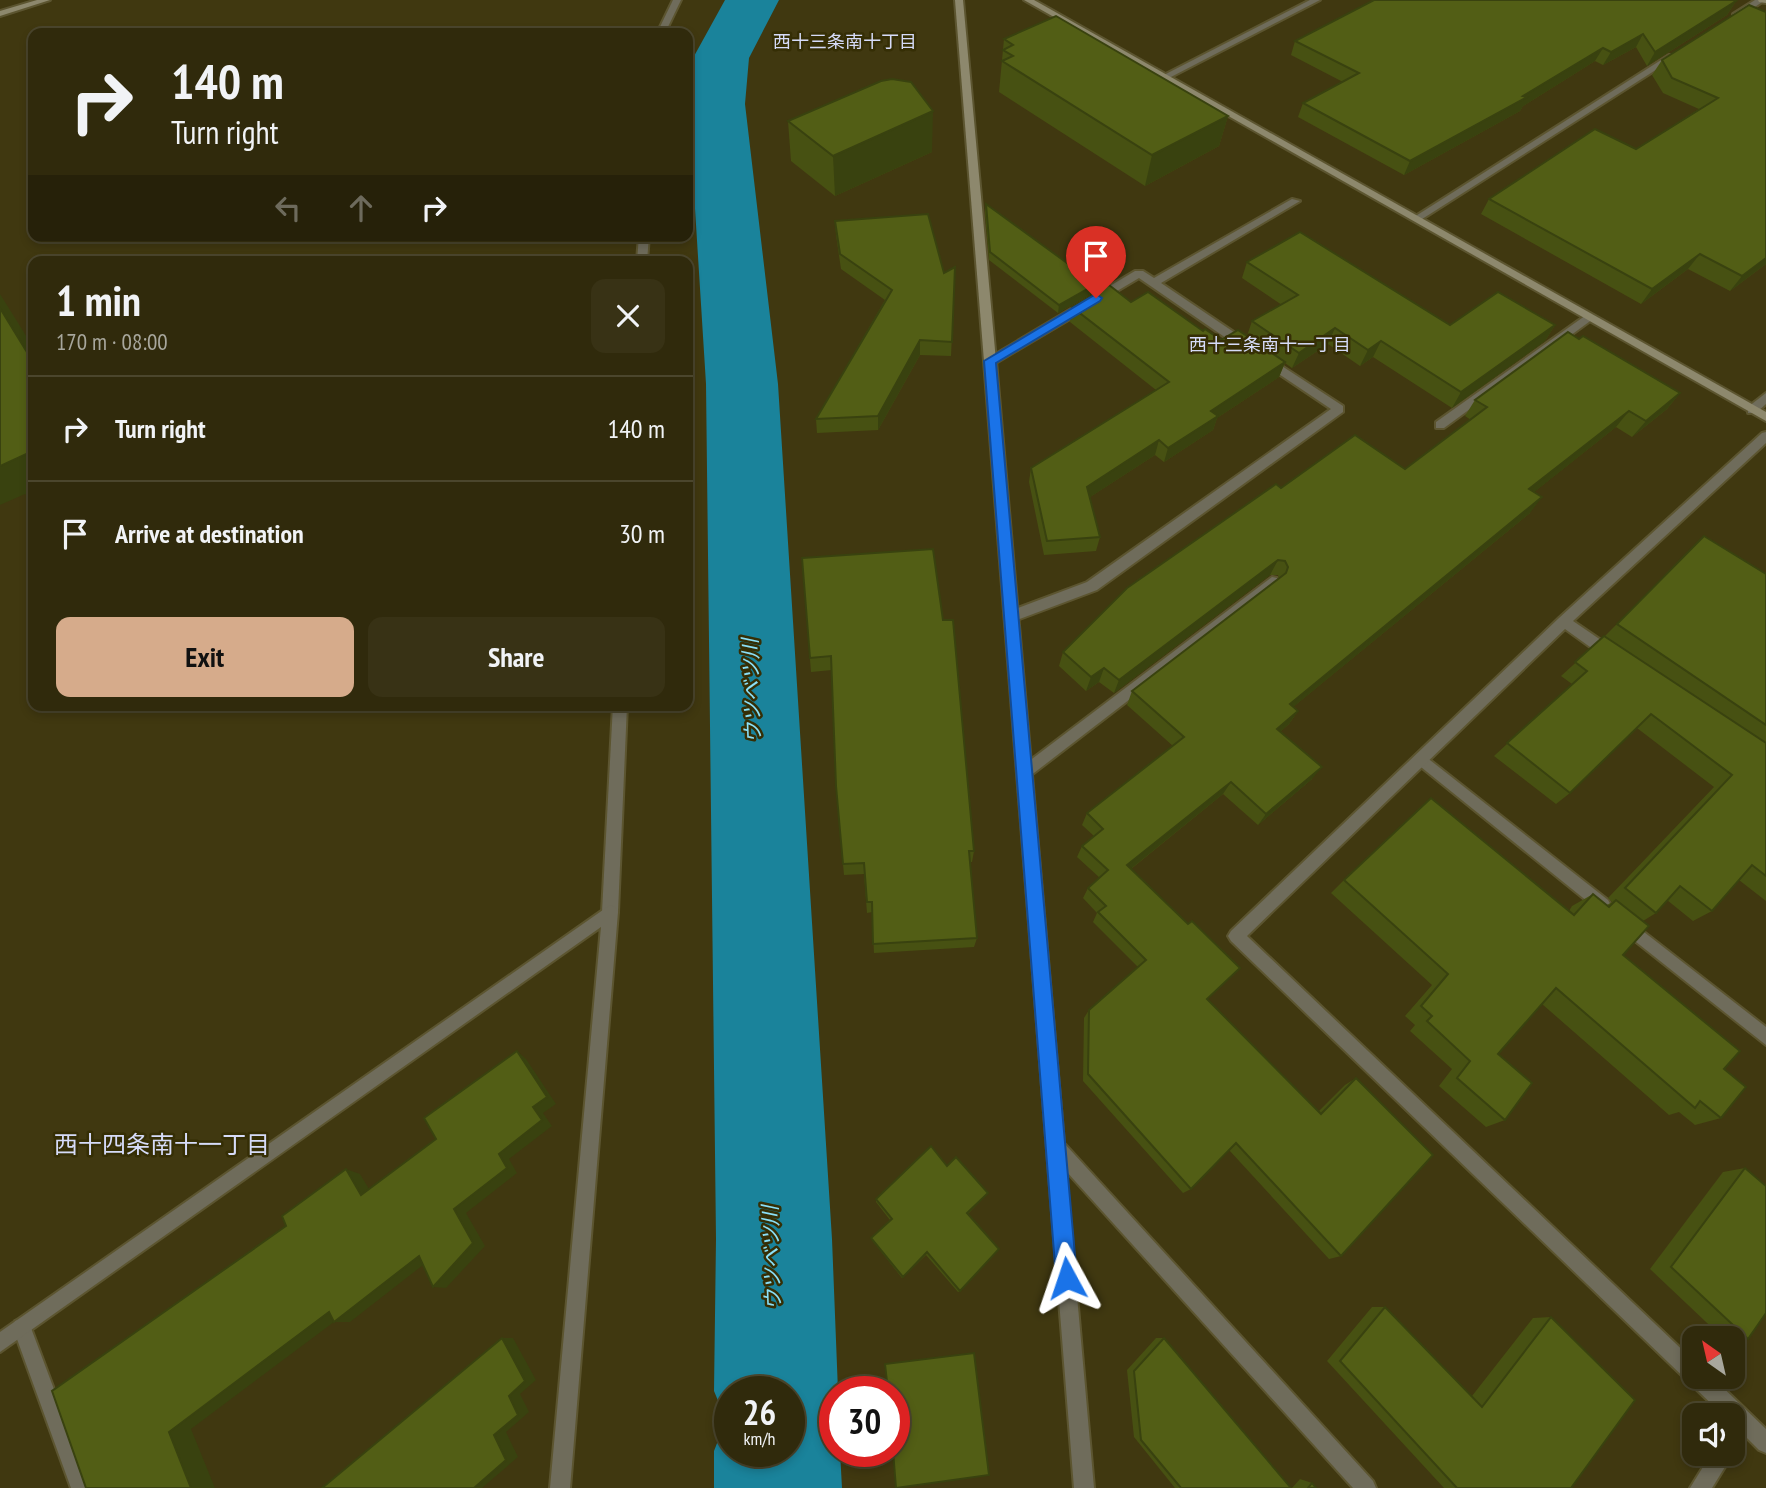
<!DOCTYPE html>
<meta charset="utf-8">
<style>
:root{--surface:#302a0c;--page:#383215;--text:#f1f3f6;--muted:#a8a79d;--line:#4b462d;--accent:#d6ab8b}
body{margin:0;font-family:"PT Sans Narrow","Noto Sans JP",sans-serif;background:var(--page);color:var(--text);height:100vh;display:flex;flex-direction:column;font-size:26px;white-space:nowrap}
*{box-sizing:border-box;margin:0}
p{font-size:23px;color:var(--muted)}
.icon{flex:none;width:38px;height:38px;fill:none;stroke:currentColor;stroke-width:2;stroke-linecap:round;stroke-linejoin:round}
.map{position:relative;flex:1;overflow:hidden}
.side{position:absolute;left:28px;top:256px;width:665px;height:455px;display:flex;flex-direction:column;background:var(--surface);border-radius:14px;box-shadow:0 4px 10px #0003,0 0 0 2px var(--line)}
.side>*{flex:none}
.banner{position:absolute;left:28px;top:28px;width:665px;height:214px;border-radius:14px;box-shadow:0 4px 10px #0003,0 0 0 2px var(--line);background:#302a0c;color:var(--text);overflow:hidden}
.needle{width:46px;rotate:326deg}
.tools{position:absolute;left:1682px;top:1326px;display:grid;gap:14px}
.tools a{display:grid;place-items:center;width:63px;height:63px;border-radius:14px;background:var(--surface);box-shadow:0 4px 10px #0003,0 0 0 2px var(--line);font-size:35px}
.speed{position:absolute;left:714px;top:1376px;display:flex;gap:14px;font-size:35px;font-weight:700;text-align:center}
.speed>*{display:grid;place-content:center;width:91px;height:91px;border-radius:50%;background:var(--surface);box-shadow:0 4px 10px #0003,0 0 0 2px var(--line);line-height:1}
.speed small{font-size:18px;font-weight:400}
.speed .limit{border:10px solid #d22;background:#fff;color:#111}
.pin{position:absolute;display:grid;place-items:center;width:60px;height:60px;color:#fff;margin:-72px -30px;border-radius:50% 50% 50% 0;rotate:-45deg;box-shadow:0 0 7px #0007}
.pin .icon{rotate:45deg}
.me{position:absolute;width:77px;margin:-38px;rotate:355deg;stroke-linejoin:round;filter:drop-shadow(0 0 5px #0008)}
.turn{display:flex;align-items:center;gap:24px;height:147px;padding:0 28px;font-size:32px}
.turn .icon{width:91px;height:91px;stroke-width:2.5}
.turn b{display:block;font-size:49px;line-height:60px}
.lanes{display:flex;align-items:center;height:66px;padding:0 28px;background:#0003;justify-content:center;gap:35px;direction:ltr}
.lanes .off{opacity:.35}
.round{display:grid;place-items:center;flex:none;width:74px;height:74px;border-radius:14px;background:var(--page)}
.headline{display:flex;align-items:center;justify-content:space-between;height:119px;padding:0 28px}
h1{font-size:42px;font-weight:700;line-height:52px}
.primary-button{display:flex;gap:14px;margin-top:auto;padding:14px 28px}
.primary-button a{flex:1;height:80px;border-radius:14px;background:var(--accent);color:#111;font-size:28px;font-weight:700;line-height:80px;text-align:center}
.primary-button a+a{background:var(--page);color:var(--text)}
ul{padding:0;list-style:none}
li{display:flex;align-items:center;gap:21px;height:105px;padding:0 28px;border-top:2px solid var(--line)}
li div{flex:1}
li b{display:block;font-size:26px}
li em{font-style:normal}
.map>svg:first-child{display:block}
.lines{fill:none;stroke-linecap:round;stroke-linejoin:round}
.river{fill:#1a839b;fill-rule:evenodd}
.lane-casing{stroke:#5c5530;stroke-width:4}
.street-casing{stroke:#5c5530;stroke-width:4}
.secondary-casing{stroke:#5c5530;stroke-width:4}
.lane{fill:#6f6c5b;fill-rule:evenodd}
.street{fill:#6f6c5b;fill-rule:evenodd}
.secondary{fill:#8d886d;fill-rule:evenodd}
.wall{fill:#475112}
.shaded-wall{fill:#39420f}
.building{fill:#525e15;stroke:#39420f;stroke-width:2}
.route{fill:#1a73e8;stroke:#114b97;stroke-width:2}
.labels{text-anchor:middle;stroke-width:5;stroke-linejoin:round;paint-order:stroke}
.far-neighbourhood-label{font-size:18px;fill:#d6dbf8;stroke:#352e05}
.water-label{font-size:21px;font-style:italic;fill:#8ae0f8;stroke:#352e05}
.near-neighbourhood-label{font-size:24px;fill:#d6dbf8;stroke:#352e05}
</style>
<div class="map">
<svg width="1766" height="1488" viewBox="0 0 1766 1488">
<rect width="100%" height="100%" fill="#403810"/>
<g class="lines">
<path class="river" d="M725,0H779L749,58L745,104L778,384L832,1239L838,1391H835L827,1418L835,1437V1451H840L842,1488H714V1451L726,1420L714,1391L716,1239L706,384L688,97L693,58ZM730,1391H789V1451H730Z"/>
<g class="lane-casing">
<g id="lane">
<polygon points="673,0 681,0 665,33 657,33"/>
<polygon points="1292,199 1300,201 1161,283 1250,343 1250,349 1242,349 1139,278 994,364 990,365 984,361 1135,271 1143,271 1154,278"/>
<polygon points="639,236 649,236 647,261 637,261"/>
<polygon points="1589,313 1594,317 1593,319 1444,428 1436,428 1436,422"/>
<polygon points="1268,357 1343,406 1343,412 1097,590 1017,620 1007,620 1006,616 1007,612 1087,582 1331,409 1264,364 1262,361"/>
<polygon points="1272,577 1277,578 1278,582 1277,586 1030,776 1025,778 1020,776 1018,772 1020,768"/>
<polygon points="613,705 627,705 618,912 615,917 610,919 605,917 602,912"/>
<polygon points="1421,753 1608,900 1611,905 1608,910 1603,912 1598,910 1416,763 1414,759 1416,755"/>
<polygon points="1626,918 1766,1027 1766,1045 1621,930 1618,925 1621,920"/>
<polygon points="22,1319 29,1321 31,1328 91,1488 71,1488 13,1328 15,1321"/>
</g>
</g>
<g class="street-casing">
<g id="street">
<polygon points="1310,0 1320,0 1167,79 1160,77"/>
<polygon points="1755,0 1765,0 1739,18 1733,18 1733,14"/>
<polygon points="1669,55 1676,57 1419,221 1411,219"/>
<polygon points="990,357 996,361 1064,1143 1373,1481 1376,1488 1353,1488 1066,1171 1094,1488 1074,1488 984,361"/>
<polygon points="1766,393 1766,404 1756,413 1748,413 1748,407"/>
<polygon points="1766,432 1766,443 1573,621 1614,649 1616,653 1614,657 1604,657 1565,629 1247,936 1694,1361 1694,1377 1712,1377 1766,1429 1766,1453 1759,1450 1746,1437 1739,1448 1732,1451 1732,1416 1724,1416 1231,941 1228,936 1231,931 1559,618 1762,433"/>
<polygon points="610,905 615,907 618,912 570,1488 550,1488 601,927 0,1352 0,1332"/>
<polygon points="1732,1453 1733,1454 1712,1488 1690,1488 1711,1454"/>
</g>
</g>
<g class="secondary-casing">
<g id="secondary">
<polygon points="37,0 50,0 0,16 0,11"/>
<polygon points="955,0 963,0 996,361 990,365 984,361"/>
<polygon points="1024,0 1034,0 1766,412 1766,421"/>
<polygon points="1758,0 1766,0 1766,3 1759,2"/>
</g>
</g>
<use href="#lane" class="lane"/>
<use href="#street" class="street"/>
<use href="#secondary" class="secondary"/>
</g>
<g class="wall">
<polygon points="1736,1 1727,15 1647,66 1636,47 1603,65 1595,61 1523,106 1520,111 1404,175 1298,117 1303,103 1343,82 1291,55 1295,41"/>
<polygon points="1749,5 1766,264 1730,291 1688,269 1641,304 1481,214 1489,199 1636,149 1699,109 1663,93 1652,75 1662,60"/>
<polygon points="1004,39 1228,116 1219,146 1145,186 999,92"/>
<polygon points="788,121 932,152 835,196 791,161"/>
<polygon points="986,204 1096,284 1094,292 1058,313 989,260 985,212"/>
<polygon points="835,221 944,273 955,267 951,356 920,355 878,430 817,433 816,419 885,300 841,269 836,235"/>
<polygon points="1247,262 1450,325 1555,325 1545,341 1452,408 1373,357 1360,366 1328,344 1292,368 1285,363 1279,377 1217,418 1213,430 1164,462 1155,455 1090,497 1100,537 1096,551 1044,555 1029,482 1031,468 1156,390 1070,322 1072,307 1131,302 1203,331 1221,340 1247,336 1252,321 1282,305 1242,278"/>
<polygon points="1680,393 1667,409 1632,437 1616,427 1534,492 1530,513 1293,707 1298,711 1289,724 1280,732 1312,779 1258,825 1223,794 1131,869 1188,924 1240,968 1207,999 1319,1111 1345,1085 1356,1078 1341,1256 1329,1259 1229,1150 1191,1189 1183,1193 1083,1081 1084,1018 1089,1010 1138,967 1093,922 1097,913 1083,898 1088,888 1100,878 1077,857 1082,846 1094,836 1082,825 1087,813 1173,746 1127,705 1132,691 1279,579 1278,575 1270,575 1114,693 1099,682 1086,691 1059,666 1063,652 1281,488 1405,469 1471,420 1465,416 1475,400"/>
<polygon points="1704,536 1766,574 1766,901 1739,880 1712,911 1693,921 1667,900 1656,913 1643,921 1623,955 1724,1069 1721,1118 1695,1125 1679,1112 1669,1115 1542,1004 1498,1054 1505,1120 1486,1127 1439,1086 1452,1069 1410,1031 1415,1025 1405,1016 1432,985 1331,893 1344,880 1569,911 1572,906 1593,894 1607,905 1612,902 1608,898 1714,787 1637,728 1570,793 1556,804 1494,756 1572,684 1561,676 1605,636"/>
<polygon points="802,558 974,851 972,862 970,862 977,938 974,947 874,953 872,912 867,913 864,874 844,875 836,786 832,670 811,672"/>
<polygon points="947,1166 985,1196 968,1214 960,1291 958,1292 926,1255 902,1278 872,1240 871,1238 890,1220 876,1202 876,1199"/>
<polygon points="1745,1168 1748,1339 1724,1339 1650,1269 1723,1172"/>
<polygon points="1372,1307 1385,1307 1472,1396 1533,1318 1551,1317 1571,1488 1444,1488 1327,1361"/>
<polygon points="1156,1338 1164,1338 1291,1488 1175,1488 1134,1437 1127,1370"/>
<polygon points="1300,1479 1312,1483 1316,1488 1292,1488"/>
</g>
<g class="shaded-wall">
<polygon points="1736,1 1727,15 1647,66 1655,52"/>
<polygon points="1643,34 1636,47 1603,65 1611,52"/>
<polygon points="1603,48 1595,61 1523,106 1520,111 1404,175 1410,161 1523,96"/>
<polygon points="933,111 932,152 835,196 833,156"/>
<polygon points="1228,116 1219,146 1145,186 1152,155"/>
<polygon points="1700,254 1688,269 1641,304 1652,289"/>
<polygon points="1766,258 1766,264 1730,291 1742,276"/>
<polygon points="1096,284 1094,292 1058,313 1059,305"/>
<polygon points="0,294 33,347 33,362 0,308"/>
<polygon points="1555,325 1545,341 1452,408 1461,392"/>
<polygon points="1335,328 1328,344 1292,368 1299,353"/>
<polygon points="920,340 920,355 878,430 878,416"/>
<polygon points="1381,341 1373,357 1360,366 1368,350"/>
<polygon points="1285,362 1279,377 1217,418 1213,430 1164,462 1168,448 1211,411"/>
<polygon points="1680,393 1667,409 1632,437 1646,421"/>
<polygon points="1629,411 1616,427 1518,505 1529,489"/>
<polygon points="1159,440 1155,455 1084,501 1087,487"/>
<polygon points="33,451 33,501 25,494 0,505 0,463"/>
<polygon points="1542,497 1530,513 1281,717 1290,704"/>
<polygon points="1278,560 1270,575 1114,693 1119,680"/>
<polygon points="1104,668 1099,682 1086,691 1091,677"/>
<polygon points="1298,711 1289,724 1269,742 1277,729"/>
<polygon points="1322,767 1312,779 1258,825 1266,814"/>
<polygon points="1231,782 1223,794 1122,876 1127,865"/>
<polygon points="517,1051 526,1059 556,1104 543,1113 552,1126 509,1159 517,1173 466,1213 485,1246 446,1288 433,1287 454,1209 499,1154 533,1107"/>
<polygon points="346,1169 360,1174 375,1199 361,1195"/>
<polygon points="419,1256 432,1258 350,1322 334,1322 191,1429 215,1488 191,1488 169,1432 329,1312"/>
<polygon points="502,1338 513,1338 536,1380 520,1394 529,1412 506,1432 518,1457 482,1488 474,1488 509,1396"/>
</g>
<g class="building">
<polygon points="1374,0 1733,0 1736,1 1655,52 1643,34 1611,52 1603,48 1523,96 1527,97 1410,161 1303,103 1359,73 1295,41"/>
<polygon points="1749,5 1766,12 1766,258 1742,276 1700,254 1652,289 1489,199 1595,129 1636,149 1718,98 1672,78 1662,60"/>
<polygon points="1056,16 1228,116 1152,155 1002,61 1013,56 1003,50 1013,45 1004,39"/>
<polygon points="892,79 911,82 933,111 833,156 788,121 881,81"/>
<polygon points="986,204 1096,284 1059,305 990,252"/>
<polygon points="928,214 944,273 955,267 952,342 920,340 878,416 816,419 892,290 840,254 835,221"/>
<polygon points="1300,232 1450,325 1498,292 1555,325 1461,392 1381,341 1368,350 1335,328 1299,353 1252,321 1298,295 1247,262"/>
<polygon points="1109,285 1131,302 1148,292 1203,331 1205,329 1221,340 1238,330 1285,362 1211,411 1218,416 1168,448 1159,440 1087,487 1100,537 1047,541 1031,468 1169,382 1072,307"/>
<polygon points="0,308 33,362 33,451 0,466"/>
<polygon points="1568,332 1579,339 1583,336 1680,393 1646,421 1629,411 1529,489 1542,497 1290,704 1298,711 1277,729 1322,767 1266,814 1231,782 1127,865 1188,924 1192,921 1240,968 1207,999 1321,1114 1356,1078 1433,1155 1341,1256 1236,1143 1191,1189 1088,1074 1089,1010 1146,960 1098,912 1106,906 1088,888 1108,870 1082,846 1103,829 1087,813 1184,737 1132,691 1286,573 1288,567 1285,561 1278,560 1119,680 1104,668 1091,677 1063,652 1127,588 1276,484 1281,488 1355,435 1405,469 1487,407 1475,400"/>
<polygon points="1704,536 1766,574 1766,725 1617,624"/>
<polygon points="933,549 943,620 953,620 974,851 969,851 977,938 873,944 872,902 867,902 864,863 843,864 836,786 831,656 810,658 802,558"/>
<polygon points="1604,636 1766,743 1766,876 1752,865 1712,911 1680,886 1656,913 1625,888 1732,775 1651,714 1570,793 1507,743 1587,671 1575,662"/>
<polygon points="1431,798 1574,915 1593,894 1609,907 1616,900 1649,926 1623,955 1740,1051 1724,1069 1746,1087 1721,1118 1700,1101 1695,1108 1556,988 1498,1054 1532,1083 1505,1120 1457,1078 1470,1061 1427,1021 1432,1016 1421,1006 1448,974 1344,880"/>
<polygon points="517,1051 547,1097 533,1107 542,1120 499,1154 507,1168 454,1209 473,1243 433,1287 419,1256 334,1322 329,1312 169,1432 191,1488 86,1488 52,1391 286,1226 282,1216 346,1169 361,1195 436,1139 424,1118"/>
<polygon points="931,1146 947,1166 956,1157 988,1193 967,1213 999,1249 960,1291 927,1252 903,1277 871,1238 892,1219 876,1199"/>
<polygon points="1745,1168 1766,1186 1766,1313 1748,1339 1671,1267"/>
<polygon points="1385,1307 1482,1407 1551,1317 1635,1400 1571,1488 1457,1488 1340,1361"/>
<polygon points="502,1338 525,1381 509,1396 518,1415 494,1435 506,1460 474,1488 322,1488"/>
<polygon points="1164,1338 1291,1488 1181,1488 1141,1440 1134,1371"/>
<polygon points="974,1353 989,1475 896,1488 893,1451 894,1451 894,1391 888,1391 885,1364"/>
<polygon points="1312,1483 1316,1488 1308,1488"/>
</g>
<polygon class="route" points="1096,294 1102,298 1100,301 996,363 1077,1278 1074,1286 1067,1289 1059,1286 1056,1278 984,361"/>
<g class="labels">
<g class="far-neighbourhood-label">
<text x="845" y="48">西十三条南十丁目</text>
<text x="1270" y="351">西十三条南十一丁目</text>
</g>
<g class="water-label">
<text transform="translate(752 691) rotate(-92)" y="7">ウツベツ川</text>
<text transform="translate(772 1258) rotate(-92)" y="7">ウツベツ川</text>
</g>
<g class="near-neighbourhood-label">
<text x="162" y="1153">西十四条南十一丁目</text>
</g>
</g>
</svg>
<div class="tools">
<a><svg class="needle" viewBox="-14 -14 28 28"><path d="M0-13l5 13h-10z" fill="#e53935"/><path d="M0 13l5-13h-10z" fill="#a8a79d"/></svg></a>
<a><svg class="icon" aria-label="sound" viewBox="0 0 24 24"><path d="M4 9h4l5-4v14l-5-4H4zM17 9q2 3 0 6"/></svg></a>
</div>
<div class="speed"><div>26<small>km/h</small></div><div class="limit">30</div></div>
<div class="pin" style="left:1096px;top:298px;background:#d93025"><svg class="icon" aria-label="arrive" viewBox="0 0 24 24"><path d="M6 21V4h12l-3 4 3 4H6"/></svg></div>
<svg class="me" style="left:1067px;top:1278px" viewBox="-20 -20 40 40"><path d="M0-17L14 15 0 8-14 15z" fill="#1a73e8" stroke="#fff" stroke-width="4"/></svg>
<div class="banner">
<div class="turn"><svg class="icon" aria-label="right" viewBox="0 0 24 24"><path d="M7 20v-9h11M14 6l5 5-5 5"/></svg><div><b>140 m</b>Turn right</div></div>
<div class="lanes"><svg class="icon off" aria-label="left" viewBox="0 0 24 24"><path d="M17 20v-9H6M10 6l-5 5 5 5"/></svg><svg class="icon off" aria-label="ahead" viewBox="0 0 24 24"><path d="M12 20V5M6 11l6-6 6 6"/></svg><svg class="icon" aria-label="right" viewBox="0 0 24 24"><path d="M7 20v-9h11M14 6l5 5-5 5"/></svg></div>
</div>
<section class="side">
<div class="headline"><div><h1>1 min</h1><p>170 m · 08:00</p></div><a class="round"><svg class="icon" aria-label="close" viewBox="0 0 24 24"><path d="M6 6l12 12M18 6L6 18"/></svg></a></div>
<ul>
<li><svg class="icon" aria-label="right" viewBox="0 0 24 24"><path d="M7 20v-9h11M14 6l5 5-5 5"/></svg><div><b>Turn right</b></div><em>140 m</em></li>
<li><svg class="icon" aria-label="arrive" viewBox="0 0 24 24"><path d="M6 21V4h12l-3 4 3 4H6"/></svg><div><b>Arrive at destination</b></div><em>30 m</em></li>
</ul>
<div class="primary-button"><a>Exit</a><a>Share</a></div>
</section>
</div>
